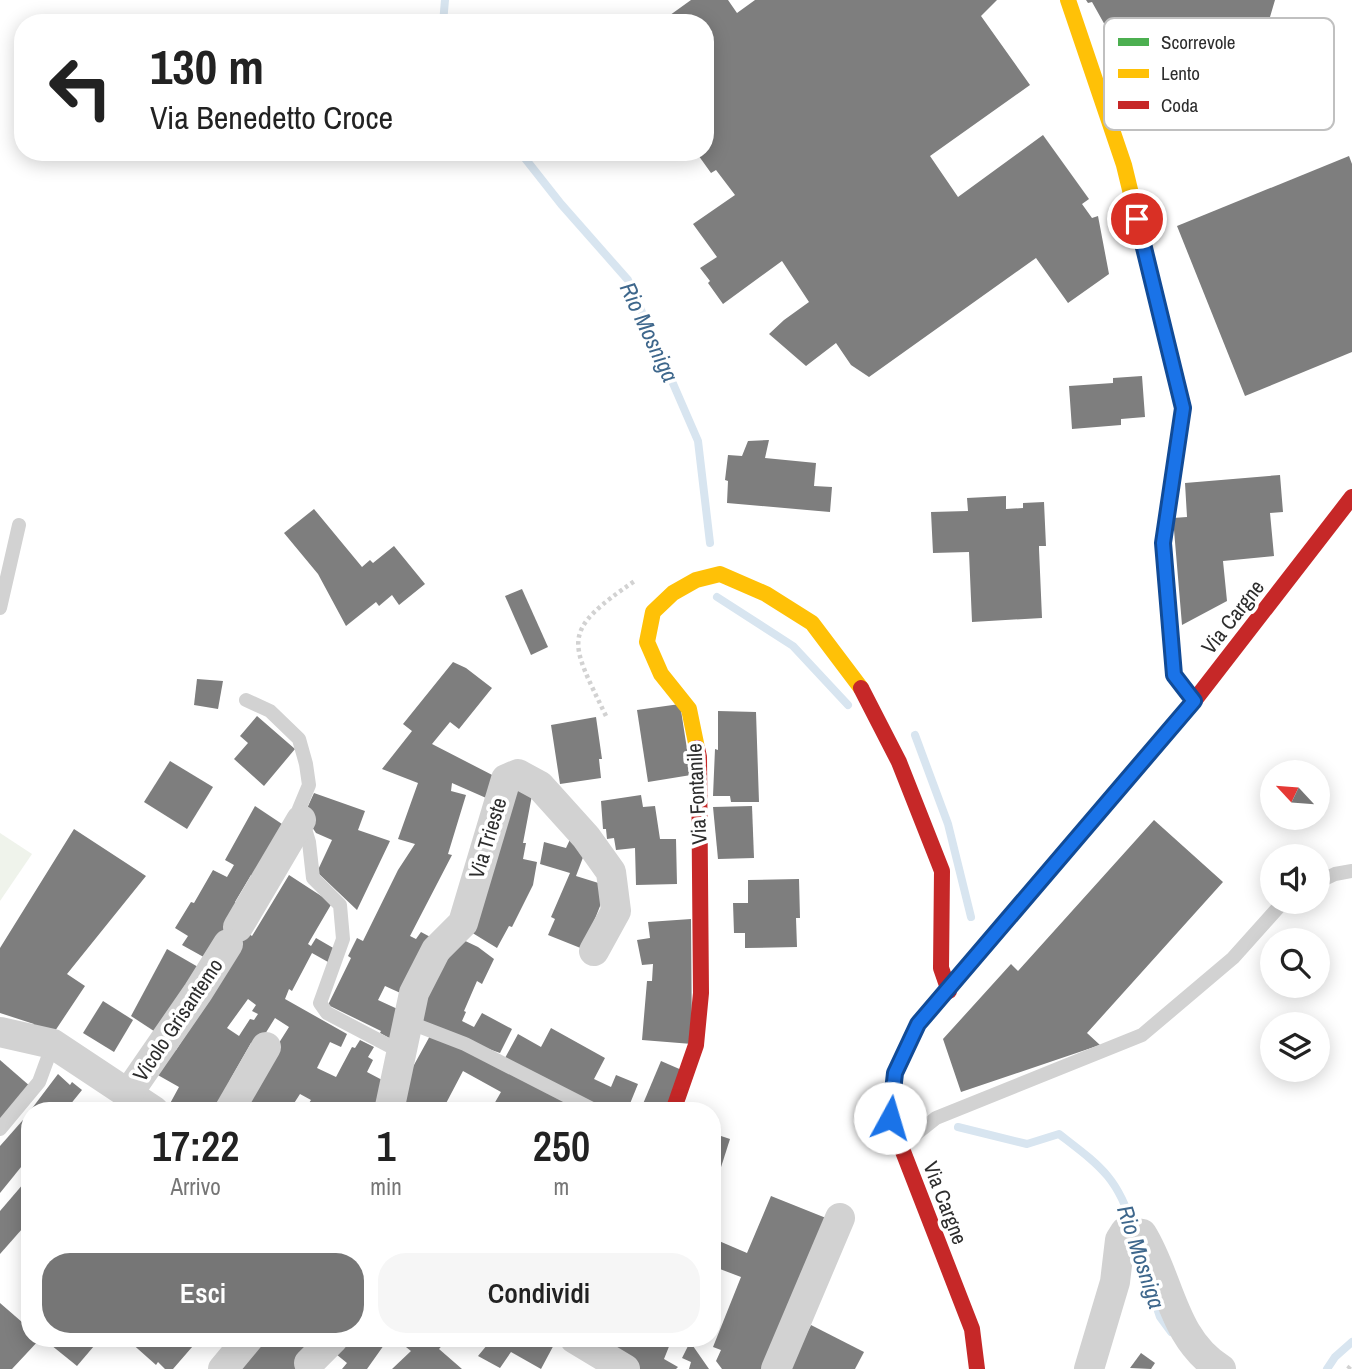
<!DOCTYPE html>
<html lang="it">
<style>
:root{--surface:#fff;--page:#f6f6f6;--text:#222;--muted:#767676;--accent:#767676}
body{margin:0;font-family:"Archivo Narrow",sans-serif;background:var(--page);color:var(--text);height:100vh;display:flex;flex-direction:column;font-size:26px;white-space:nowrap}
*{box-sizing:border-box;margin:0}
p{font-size:23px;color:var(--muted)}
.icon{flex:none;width:38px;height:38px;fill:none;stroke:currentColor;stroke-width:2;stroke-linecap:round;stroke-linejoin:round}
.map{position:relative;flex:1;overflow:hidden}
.panel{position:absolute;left:21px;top:1102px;width:700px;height:245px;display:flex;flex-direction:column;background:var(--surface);border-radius:28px;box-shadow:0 4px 18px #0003}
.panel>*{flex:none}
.guide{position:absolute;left:14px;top:14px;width:700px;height:147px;border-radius:28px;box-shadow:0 4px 18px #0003;background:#fff;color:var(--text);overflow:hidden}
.needle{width:46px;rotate:296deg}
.fabs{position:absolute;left:1260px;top:760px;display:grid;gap:14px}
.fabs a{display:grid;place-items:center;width:70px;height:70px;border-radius:50%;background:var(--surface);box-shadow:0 4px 18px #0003;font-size:35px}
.pin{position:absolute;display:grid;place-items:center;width:60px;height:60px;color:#fff;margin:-30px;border:4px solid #fff;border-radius:50%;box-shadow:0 2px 7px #0007}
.me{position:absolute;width:77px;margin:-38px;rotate:6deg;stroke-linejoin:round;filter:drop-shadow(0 0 5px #0008)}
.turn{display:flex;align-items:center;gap:24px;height:147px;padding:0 21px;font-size:32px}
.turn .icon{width:91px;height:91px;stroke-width:2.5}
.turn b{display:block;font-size:49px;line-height:60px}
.eta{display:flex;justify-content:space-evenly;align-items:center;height:119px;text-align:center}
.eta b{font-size:42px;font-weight:600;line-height:49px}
.action{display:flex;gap:14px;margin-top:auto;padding:14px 21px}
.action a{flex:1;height:80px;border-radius:28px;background:var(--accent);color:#fff;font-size:28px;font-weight:600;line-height:80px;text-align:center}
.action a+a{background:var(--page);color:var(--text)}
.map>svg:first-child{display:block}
.green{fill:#eff3eb}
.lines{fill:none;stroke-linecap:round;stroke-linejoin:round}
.stream{stroke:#d8e5f0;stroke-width:8}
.building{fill:#7e7e7e;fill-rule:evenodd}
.path{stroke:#d2d2d2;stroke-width:4.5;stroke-dasharray:3.5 3.5;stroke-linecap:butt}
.lane{stroke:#d2d2d2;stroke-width:14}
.street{stroke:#d2d2d2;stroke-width:30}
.fast{stroke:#4caf50;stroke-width:16}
.slow{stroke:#ffc107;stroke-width:16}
.jam{stroke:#c62828;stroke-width:16}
.route-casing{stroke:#114b97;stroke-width:18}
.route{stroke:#1a73e8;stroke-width:12}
.labels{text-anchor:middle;stroke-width:7;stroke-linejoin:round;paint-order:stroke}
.street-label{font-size:21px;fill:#2d2d2d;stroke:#fff}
.water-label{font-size:23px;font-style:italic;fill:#3e678c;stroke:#fff}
.key{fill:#fff;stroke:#c0c0c0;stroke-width:2}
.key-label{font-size:19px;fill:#2d2d2d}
</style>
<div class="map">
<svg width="1352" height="1369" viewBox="0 0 1352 1369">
<rect width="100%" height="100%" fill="#fff"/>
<polygon class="green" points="0,833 32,854 0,901"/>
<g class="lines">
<g class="stream">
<polyline points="443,23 445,0"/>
<polyline points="520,152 561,204 628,280 698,441 710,543"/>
<polyline points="717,597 793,646 848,705"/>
<polyline points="915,735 948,824 971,917"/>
<path d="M958,1127L1027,1144L1059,1134C1099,1165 1118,1177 1133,1228"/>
<polyline points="1144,1270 1160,1317 1171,1332"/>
<polyline points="1327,1369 1335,1357 1352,1342"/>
</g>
</g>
<g class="building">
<polygon points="691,0 728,0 737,13 755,0 997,0 981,16 1030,85 930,156 958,197 1043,135 1089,199 1082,204 1092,218 1098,216 1109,274 1068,303 1036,258 869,377 851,365 836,343 806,366 769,334 784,320 809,302 782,261 723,304 708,283 710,281 700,268 717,257 693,224 735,195 716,170 711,173 696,152 705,152 705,23 659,23"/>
<polygon points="1086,0 1275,0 1262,44 1280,34 1301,43 1314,67 1271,91 1257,64 1158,120 1155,115 1138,126 1123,85 1134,77 1092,2 1088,3"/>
<polygon points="1349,156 1352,164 1352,352 1245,396 1177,226"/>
<polygon points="1142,376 1145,417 1121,419 1121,425 1072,429 1069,386 1113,383 1113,378"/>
<polygon points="769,440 765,458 816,463 814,486 832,487 830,512 727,503 728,481 725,480 728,455 742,456 748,441"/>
<polygon points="1280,475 1283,512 1270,513 1274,556 1223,561 1227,601 1182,625 1173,518 1187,517 1185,483"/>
<polygon points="1006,496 1006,509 1023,508 1023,503 1044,502 1046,546 1039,546 1039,549 1042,618 972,622 969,552 933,553 931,512 968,511 967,498"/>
<polygon points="314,509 362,567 370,560 373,563 394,546 425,584 399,605 392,595 379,606 376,602 346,626 318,574 284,533"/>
<polygon points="522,589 548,647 531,655 505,596"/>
<polygon points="453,662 466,668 492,688 459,729 450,722 432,744 500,779 493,801 452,783 451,791 466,795 448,854 452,855 410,936 416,939 421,932 434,939 407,996 385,986 378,1000 404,1012 393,1040 380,1033 381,1031 328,1005 351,958 348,956 357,938 363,941 398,870 415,844 398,839 418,783 382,769 412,731 403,724"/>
<polygon points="197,679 223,681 218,709 194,705"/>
<polygon points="680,704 691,775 648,782 637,710"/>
<polygon points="718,711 756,712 759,802 731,802 730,796 713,796 715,749 718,750"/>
<polygon points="257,716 295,749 264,786 234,759 248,743 240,736"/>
<polygon points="596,717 602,759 599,759 601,778 560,784 551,725"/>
<polygon points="170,761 213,787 187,829 144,802"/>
<polygon points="513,783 533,790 523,843 526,843 523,859 537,862 533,885 512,927 509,926 497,948 466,929"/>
<polygon points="314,793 365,811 358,830 390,841 357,910 317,872 332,840 316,833 304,815"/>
<polygon points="641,795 643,807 655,806 660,839 676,839 677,884 636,885 635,848 616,850 614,838 607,839 606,829 603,829 601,801"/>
<path d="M255,806L288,828L259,879L251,875L235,902L240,905L231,922L252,936L289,875L332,903L308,944L311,946L316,938L335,949L328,962L312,953L292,991L289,989L285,999L347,1034L341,1047L330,1042L317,1068L336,1077L352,1047L355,1048L360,1040L374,1047L368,1057L373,1060L367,1072L386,1082L382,1111H335L337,1105L331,1102L326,1111H323L309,1103L311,1100L300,1094L289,1111H236L289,1027L275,1018L257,1047L251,1043L230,1080L223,1111H171L167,1109L179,1087L156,1074L171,1047L176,1050L201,1011L209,960L182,945L188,936L175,928L191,902L194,903L213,870L227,877L234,865L225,860ZM248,999L256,1005L252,1011L258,1014L254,1020L250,1019L239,1036L227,1028Z"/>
<polygon points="752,806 754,858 718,859 713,807"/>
<polygon points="1154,820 1223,882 1087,1033 1100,1045 961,1092 943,1039 1011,964 1018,971"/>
<polygon points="74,829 146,876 67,974 85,986 51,1037 32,1028 34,1024 0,1013 0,948"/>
<polygon points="573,833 585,852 576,876 608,886 583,949 548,935 555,919 551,917 570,873 540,864 544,842 566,848"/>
<polygon points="799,879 800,918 796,918 797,947 745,948 745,933 734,933 733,903 748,903 748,880"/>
<polygon points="691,919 692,1044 642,1040 647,981 652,981 653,964 642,965 637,940 650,938 648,922"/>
<polygon points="459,938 478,947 494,959 482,984 477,981 464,1011 466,1012 462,1021 474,1027 482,1013 512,1029 500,1053 413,1022 440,955 448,959"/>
<polygon points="167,949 205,971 163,1037 131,1016"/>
<polygon points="103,1001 133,1020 114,1052 83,1033"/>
<polygon points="551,1028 605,1058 594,1079 611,1087 616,1075 638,1084 627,1111 600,1109 505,1058 518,1034 541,1047"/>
<polygon points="431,1034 587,1111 490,1111 501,1092 463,1071 442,1111 436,1111 415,1102 411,1110 398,1104 398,1094"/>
<polygon points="0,1060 31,1087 0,1124"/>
<polygon points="661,1061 684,1071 667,1111 640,1111"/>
<polygon points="58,1074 70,1085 72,1082 82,1090 65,1111 30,1111"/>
<polygon points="30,1112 30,1156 0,1193 0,1146"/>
<polygon points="712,1133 730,1139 715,1186 712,1185"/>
<polygon points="30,1176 30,1220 0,1254 0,1211"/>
<polygon points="771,1196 831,1220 767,1369 722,1369 716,1361 721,1350 713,1347 741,1277 712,1266 712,1238 747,1253"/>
<polygon points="0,1303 30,1329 30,1339 40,1339 12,1369 0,1369"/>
<polygon points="811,1325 864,1352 855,1369 788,1369"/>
<polygon points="56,1339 100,1339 77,1366 51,1345"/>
<polygon points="131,1339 199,1339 173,1369 165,1369 158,1362 156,1365 129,1341"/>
<polygon points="263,1339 316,1339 305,1369 236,1369"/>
<polygon points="343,1339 377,1339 384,1345 367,1369 342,1369 347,1363 331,1350"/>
<polygon points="396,1339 448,1339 439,1349 462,1369 392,1369 411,1351"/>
<polygon points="492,1339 557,1339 541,1369 511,1352 500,1368 478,1356"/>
<polygon points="615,1339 672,1339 664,1359 678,1367 676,1369 638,1369 610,1353"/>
<polygon points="689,1344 693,1346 709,1369 689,1369 691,1362 682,1358"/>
<polygon points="1141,1353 1155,1363 1151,1369 1130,1368"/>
</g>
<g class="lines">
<g class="path">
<path d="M606,716C569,639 560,632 636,580"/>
<polyline points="1348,1369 1352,1364"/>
</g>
<g class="lane">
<polyline points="0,608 19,525"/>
<polyline points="246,700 270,711 299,739 306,764 309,785 299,809 309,842 313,878 340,905 343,939 320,1003 327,1013 401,1052"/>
<polyline points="1318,882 1335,874 1352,871"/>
<polyline points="408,1022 465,1044 596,1111"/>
<polyline points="0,1129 39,1082 53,1044"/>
<polyline points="902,1145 936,1118 1142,1035 1233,958 1284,901"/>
</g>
<g class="street">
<polyline points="238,927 301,820"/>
<polyline points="0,1032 53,1044 154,1111"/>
<polyline points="127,1095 198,992 228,944"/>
<polyline points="229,1111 266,1047"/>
<polyline points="389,1111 414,993 436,950 463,923 506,779 518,774 540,786 586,837 611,872 616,911 594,951"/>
<polyline points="575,1339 625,1369"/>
<polyline points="309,1363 333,1339"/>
<polyline points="223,1369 248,1339"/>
<polyline points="776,1369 840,1218"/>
<path d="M1089,1369L1115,1282L1120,1240L1125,1232L1142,1234C1170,1279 1172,1339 1221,1369"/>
</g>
<g class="fast">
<polyline points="1167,517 1163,543 1174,675 1194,701"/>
<polyline points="892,1098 895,1073 918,1024 1065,852"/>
</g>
<g class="slow">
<polyline points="1068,0 1124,165 1183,408 1167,517"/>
<polyline points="697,748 689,709 661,674 647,642 653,612 673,593 696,580 720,574 766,594 812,623 861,688"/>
</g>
<g class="jam">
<polyline points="861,688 899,762 942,871 941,968 949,991"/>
<polyline points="1065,852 1194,701 1352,497"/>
<polyline points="892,1098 890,1118 972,1329 977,1369"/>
<polyline points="673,1111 696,1045 701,993 699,757 697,748"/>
</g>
</g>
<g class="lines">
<g class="route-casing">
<polyline id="route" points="890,1118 895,1073 918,1024 1194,701 1174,675 1163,543 1183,408 1137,219"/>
</g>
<use href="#route" class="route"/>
</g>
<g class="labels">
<g class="street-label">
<text transform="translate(1233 617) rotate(-52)" y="7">Via Cargne</text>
<text transform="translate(697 794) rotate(-93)" y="7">Via Fontanile</text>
<text transform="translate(488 838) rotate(-73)" y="7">Via Trieste</text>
<text transform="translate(178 1020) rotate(-56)" y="7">Vicolo Grisantemo</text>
<text transform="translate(945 1203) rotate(69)" y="7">Via Cargne</text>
</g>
<g class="water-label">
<text transform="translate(649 332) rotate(65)" y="8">Rio Mosniga</text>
<text transform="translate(1141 1257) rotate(72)" y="8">Rio Mosniga</text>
</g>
</g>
<rect x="1104" y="18" width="230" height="112" rx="10" class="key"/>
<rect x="1118" y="38" width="31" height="8" fill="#4caf50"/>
<rect x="1118" y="69" width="31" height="9" fill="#ffc107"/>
<rect x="1118" y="101" width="31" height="8" fill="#c62828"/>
<g class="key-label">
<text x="1161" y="49">Scorrevole</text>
<text x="1161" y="80">Lento</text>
<text x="1161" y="112">Coda</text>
</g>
</svg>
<div class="fabs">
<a><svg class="needle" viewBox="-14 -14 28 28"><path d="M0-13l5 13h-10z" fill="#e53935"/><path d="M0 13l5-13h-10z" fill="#767676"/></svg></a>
<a><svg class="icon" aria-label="sound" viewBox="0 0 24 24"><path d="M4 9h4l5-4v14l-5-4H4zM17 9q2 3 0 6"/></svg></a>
<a><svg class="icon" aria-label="search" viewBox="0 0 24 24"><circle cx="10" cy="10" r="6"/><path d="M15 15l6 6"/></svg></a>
<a><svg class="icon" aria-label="layers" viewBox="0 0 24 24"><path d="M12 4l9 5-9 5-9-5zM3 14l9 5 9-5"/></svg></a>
</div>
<div class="pin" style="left:1137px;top:219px;background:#d93025"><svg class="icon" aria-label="arrive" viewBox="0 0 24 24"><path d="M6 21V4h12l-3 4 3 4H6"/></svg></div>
<svg class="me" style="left:890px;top:1118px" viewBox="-20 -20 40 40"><circle r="19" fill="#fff"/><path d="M0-13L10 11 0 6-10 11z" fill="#1a73e8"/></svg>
<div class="guide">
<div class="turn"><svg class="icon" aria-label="left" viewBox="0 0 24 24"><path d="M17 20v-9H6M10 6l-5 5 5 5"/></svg><div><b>130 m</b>Via Benedetto Croce</div></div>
</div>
<section class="panel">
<div class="eta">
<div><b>17:22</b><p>Arrivo</p></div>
<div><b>1</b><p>min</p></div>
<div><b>250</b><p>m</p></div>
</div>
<div class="action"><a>Esci</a><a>Condividi</a></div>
</section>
</div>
